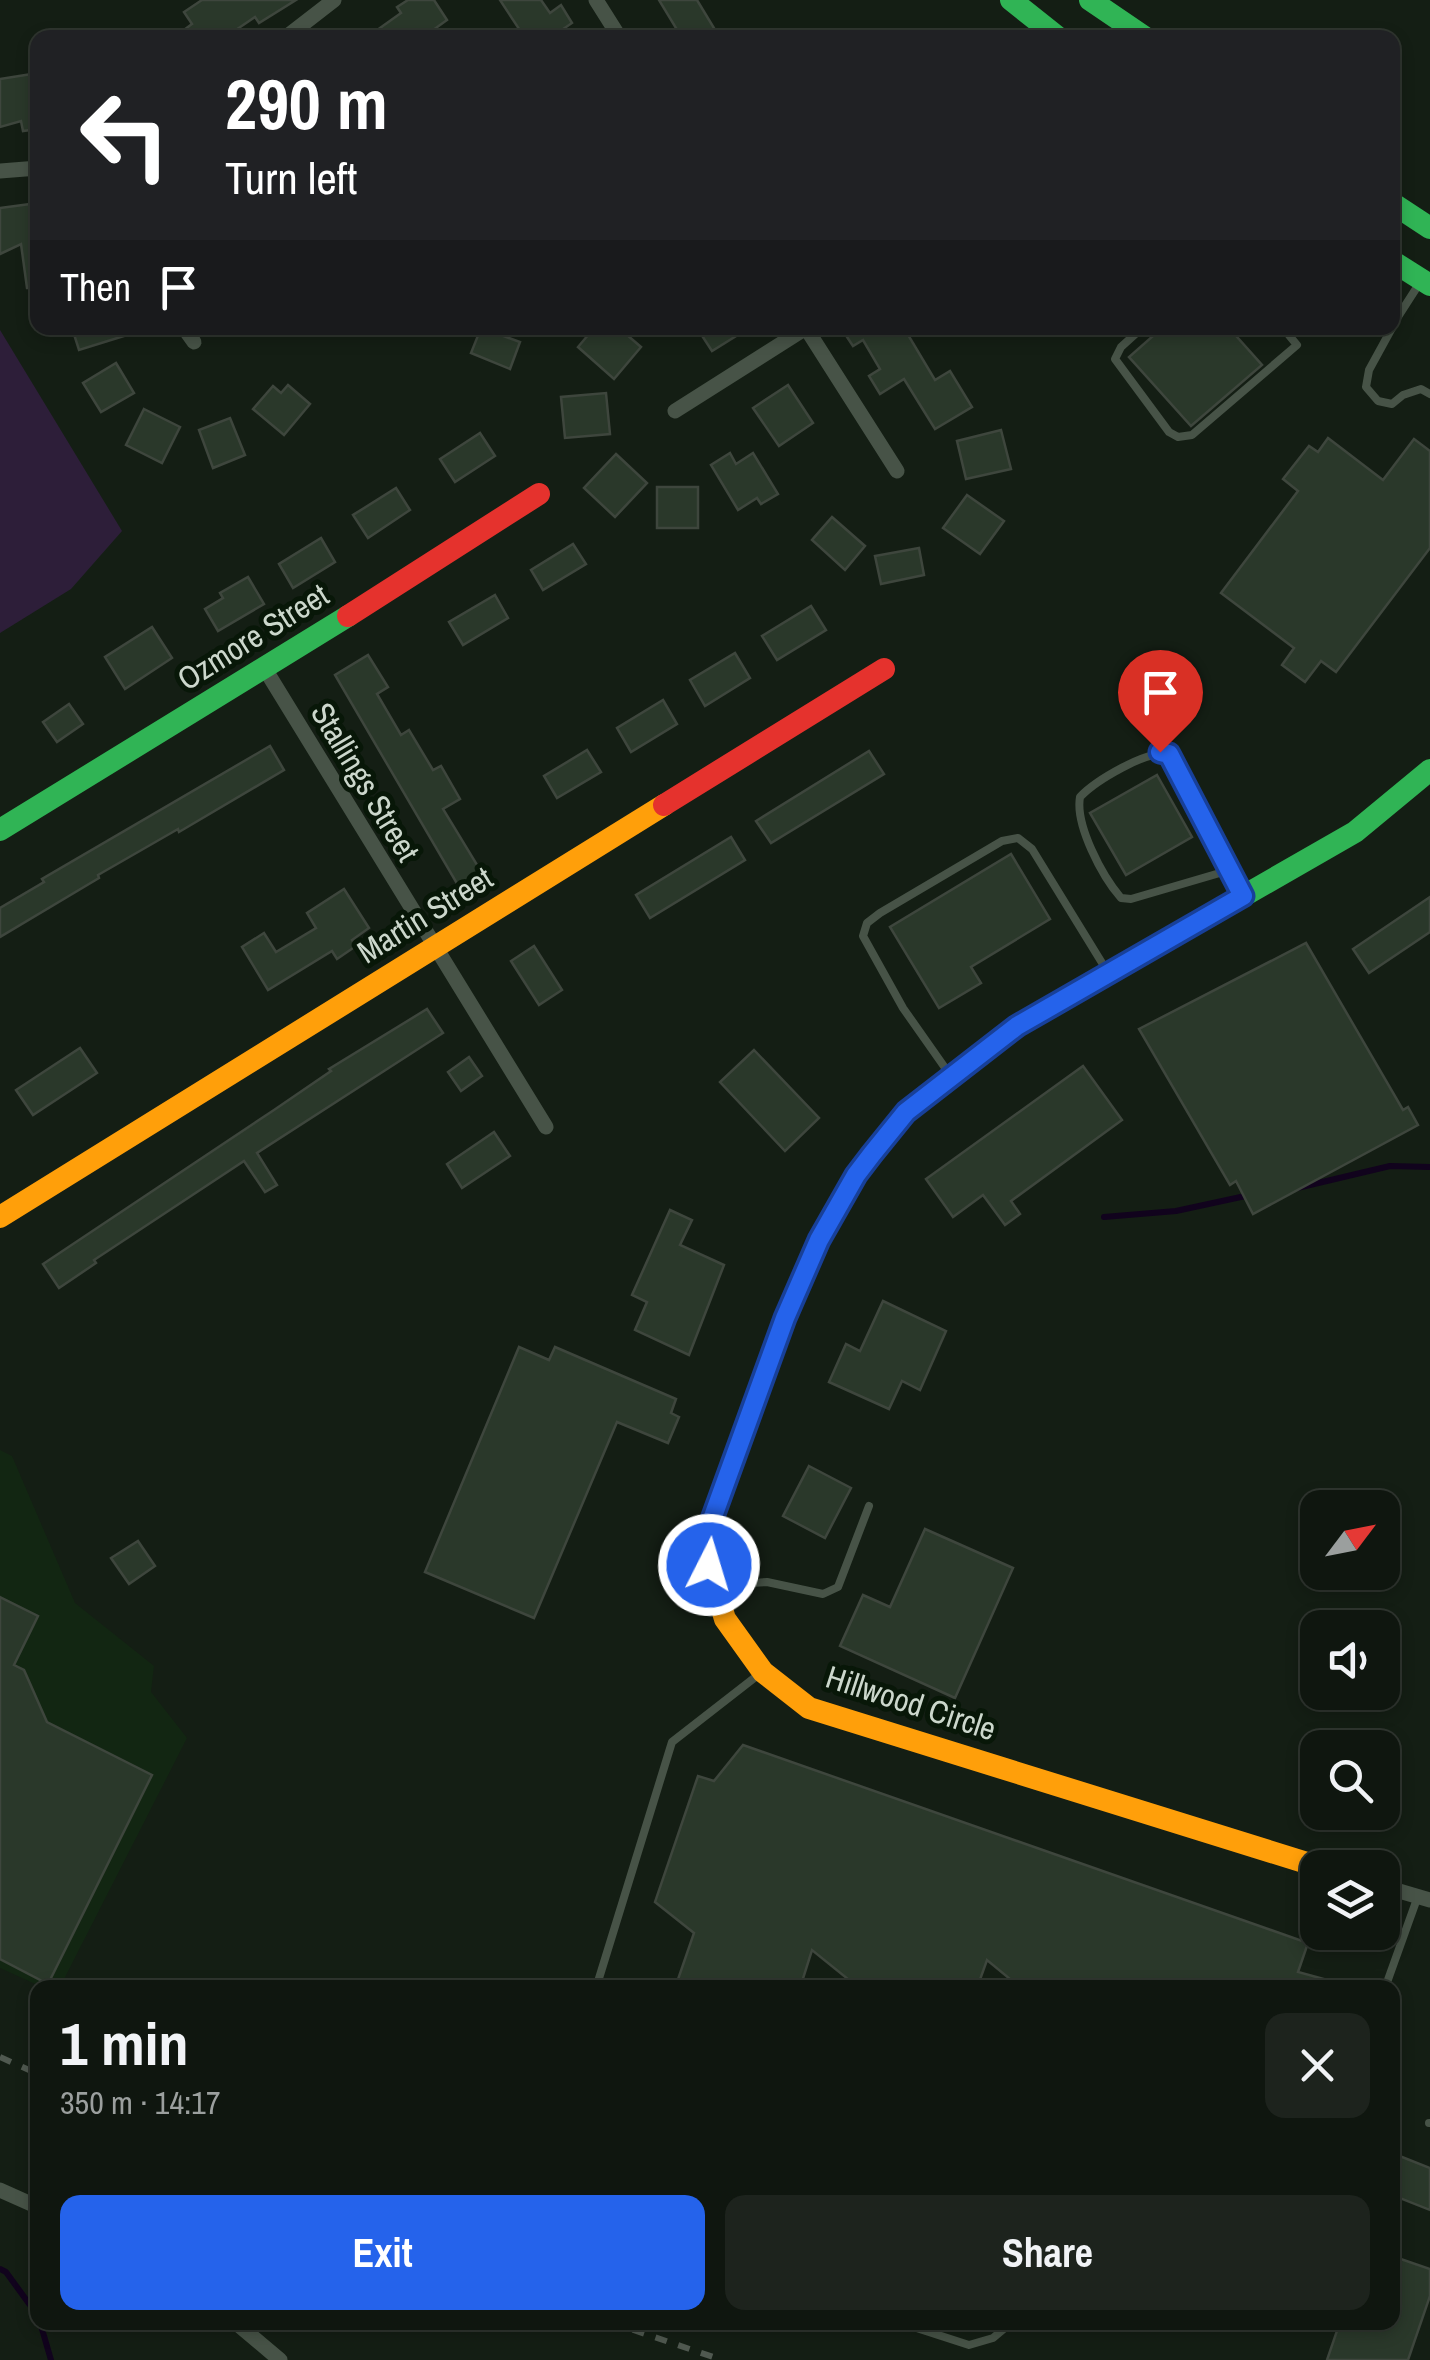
<!DOCTYPE html>
<meta charset="utf-8">
<style>
:root{--surface:#0f160f;--page:#1d231d;--text:#f1f3f6;--muted:#9b9f9e;--line:#2f352f;--accent:#2563eb}
body{margin:0;font-family:"Archivo Narrow",sans-serif;background:var(--page);color:var(--text);height:100vh;display:flex;flex-direction:column;font-size:38px;white-space:nowrap}
*{box-sizing:border-box;margin:0}
p{font-size:32px;color:var(--muted)}
.icon{flex:none;width:55px;height:55px;fill:none;stroke:currentColor;stroke-width:2;stroke-linecap:round;stroke-linejoin:round}
.map{position:relative;flex:1;overflow:hidden}
.side{position:absolute;left:30px;top:1980px;width:1370px;height:350px;display:flex;flex-direction:column;background:var(--surface);border-radius:20px;box-shadow:0 5px 15px #0003,0 0 0 2px var(--line)}
.side>*{flex:none}
.top-card{position:absolute;left:30px;top:30px;width:1370px;height:305px;border-radius:20px;box-shadow:0 5px 15px #0003,0 0 0 2px var(--line);background:#202124;color:#fff;overflow:hidden}
.needle{width:65px;rotate:58deg}
.buttons{position:absolute;left:1300px;top:1490px;display:grid;gap:20px}
.buttons a{display:grid;place-items:center;width:100px;height:100px;border-radius:20px;background:var(--surface);box-shadow:0 5px 15px #0003,0 0 0 2px var(--line);font-size:50px}
.pin{position:absolute;display:grid;place-items:center;width:85px;height:85px;color:#fff;margin:-102px -42px;border-radius:50% 50% 50% 0;rotate:-45deg;box-shadow:0 0 10px #0007}
.pin .icon{rotate:45deg}
.me{position:absolute;width:110px;margin:-55px;rotate:5deg;stroke-linejoin:round;filter:drop-shadow(0 0 8px #0008)}
.turn{display:flex;align-items:center;gap:35px;height:210px;padding:0 30px;font-size:45px}
.turn .icon{width:130px;height:130px;stroke-width:2.5}
.turn b{display:block;font-size:70px;line-height:85px}
.then{display:flex;align-items:center;height:95px;padding:0 30px;background:#0003;gap:20px;font-size:38px}
.round{display:grid;place-items:center;flex:none;width:105px;height:105px;border-radius:20px;background:var(--page)}
.summary{display:flex;align-items:center;justify-content:space-between;height:170px;padding:0 30px}
h1{font-size:60px;font-weight:800;line-height:75px}
.cta{display:flex;gap:20px;margin-top:auto;padding:20px 30px}
.cta a{flex:1;height:115px;border-radius:20px;background:var(--accent);color:#fff;font-size:40px;font-weight:800;line-height:115px;text-align:center}
.cta a+a{background:var(--page);color:var(--text)}
.map>svg:first-child{display:block}
.built{fill:#122612}
.green{fill:#2d1e39}
.lines{fill:none;stroke-linecap:round;stroke-linejoin:round}
.stream{stroke:#11031d;stroke-width:6}
.building{fill:#2a382a;stroke:#3e463d;stroke-width:2.5}
.lane{stroke:#475347;stroke-width:8}
.street{stroke:#475347;stroke-width:15}
.fast{stroke:#30b455;stroke-width:22}
.slow{stroke:#ff9f0a;stroke-width:22}
.jam{stroke:#e5322d;stroke-width:22}
.rail{stroke:#505950;stroke-width:6;stroke-dasharray:12 12;stroke-linecap:butt}
.route-casing{stroke:#184099;stroke-width:25}
.route{stroke:#2563eb;stroke-width:18}
.labels{text-anchor:middle;stroke-width:10;stroke-linejoin:round;paint-order:stroke}
.street-label{font-size:32px;fill:#ccd7cc;stroke:#081708}
</style>
<div class="map">
<svg width="1430" height="2360" viewBox="0 0 1430 2360">
<rect width="100%" height="100%" fill="#141e14"/>
<polygon class="built" points="0,1450 12,1456 75,1603 154,1666 151,1692 187,1738 60,1987 42,1987 0,1968"/>
<polygon class="green" points="0,330 122,531 71,589 0,633"/>
<g class="lines">
<g class="stream">
<polyline points="1293,1189 1390,1166 1430,1167"/>
<polyline points="1104,1217 1176,1211 1250,1195"/>
<polyline points="0,2269 6,2272 38,2316"/>
<polyline points="40,2322 51,2360"/>
</g>
</g>
<g class="building">
<polygon points="202,0 296,0 259,23 255,17 224,38 173,38 192,24 184,12"/>
<polygon points="408,0 434,0 447,20 422,38 366,38 401,13 397,7"/>
<polygon points="500,0 541,0 550,13 561,5 572,23 550,38 525,38"/>
<polygon points="659,0 697,0 720,38 682,38"/>
<polygon points="38,73 38,129 23,131 21,121 0,127 0,79"/>
<polygon points="38,203 38,288 27,288 21,244 0,254 0,208"/>
<polygon points="72,328 140,328 140,331 79,350"/>
<polygon points="481,328 520,342 510,369 471,353"/>
<polygon points="594,328 619,328 641,347 614,379 578,347"/>
<polygon points="697,328 749,328 712,351"/>
<polygon points="841,328 904,328 935,380 950,371 972,407 935,429 904,379 880,394 869,376 880,369 863,340 853,346"/>
<polygon points="1162,328 1229,328 1262,365 1191,426 1129,357"/>
<polygon points="116,363 134,393 101,412 83,383"/>
<polygon points="288,385 310,404 284,435 253,409 273,386 281,393"/>
<polygon points="788,385 813,423 779,446 753,408"/>
<polygon points="606,393 610,434 565,438 561,397"/>
<polygon points="144,409 180,427 162,463 126,445"/>
<polygon points="230,418 245,455 213,468 199,430"/>
<polygon points="1001,430 1011,469 966,479 957,441"/>
<polygon points="480,433 495,456 455,482 440,459"/>
<polygon points="1328,438 1383,480 1414,439 1430,451 1430,548 1336,672 1321,661 1305,682 1282,665 1294,648 1221,593 1298,491 1283,479 1309,446 1318,452"/>
<polygon points="730,453 736,464 753,453 778,494 761,504 757,498 738,510 711,465"/>
<polygon points="616,454 647,483 615,517 584,488"/>
<rect x="657" y="487" width="41" height="41"/>
<polygon points="396,488 410,510 368,538 353,515"/>
<polygon points="967,495 1004,521 980,554 943,528"/>
<polygon points="832,517 865,546 845,570 812,540"/>
<polygon points="321,538 335,562 293,588 279,564"/>
<polygon points="573,544 586,564 543,590 531,570"/>
<polygon points="919,548 924,575 881,584 875,556"/>
<polygon points="248,577 264,604 218,631 205,609 223,598 220,593"/>
<polygon points="495,595 508,618 463,645 449,622"/>
<polygon points="811,606 826,630 777,660 762,636"/>
<polygon points="152,627 172,658 125,689 105,657"/>
<polygon points="735,653 750,678 705,706 690,680"/>
<polygon points="368,655 388,687 377,694 401,735 409,730 433,770 441,766 460,799 443,809 482,873 459,887 335,675"/>
<polygon points="663,700 677,724 631,752 617,728"/>
<polygon points="69,704 83,724 57,742 43,722"/>
<polygon points="270,746 284,770 179,832 178,829 98,875 99,878 0,937 0,908 44,882 42,879"/>
<polygon points="587,750 601,772 557,798 544,776"/>
<polygon points="869,751 884,774 771,843 756,821"/>
<polygon points="1157,775 1192,837 1126,875 1090,813"/>
<polygon points="731,837 745,860 650,918 636,895"/>
<polygon points="1011,854 1050,919 971,967 981,983 939,1008 890,927"/>
<polygon points="344,889 369,928 352,940 356,946 337,959 332,951 268,990 242,947 264,933 276,952 316,928 307,913"/>
<polygon points="1430,897 1430,932 1369,973 1353,949"/>
<polygon points="1306,943 1403,1110 1408,1107 1418,1125 1253,1214 1236,1181 1230,1185 1139,1029"/>
<polygon points="534,946 562,990 539,1005 511,961"/>
<polygon points="427,1009 443,1033 257,1153 277,1185 265,1192 244,1161 94,1260 96,1263 59,1288 43,1264 274,1110 331,1071 329,1069"/>
<polygon points="80,1048 97,1073 33,1115 16,1090"/>
<polygon points="754,1050 819,1118 785,1151 720,1082"/>
<polygon points="469,1057 482,1076 461,1091 448,1072"/>
<polygon points="1083,1066 1122,1120 1011,1201 1020,1214 1005,1225 983,1195 953,1217 926,1179"/>
<polygon points="494,1132 510,1156 462,1188 447,1164"/>
<polygon points="670,1210 692,1220 680,1245 724,1265 689,1355 635,1330 647,1302 632,1295"/>
<polygon points="883,1301 946,1331 920,1390 902,1381 889,1409 829,1382 846,1344 860,1351"/>
<polygon points="519,1347 549,1360 555,1347 676,1399 671,1413 679,1417 668,1443 617,1422 534,1618 425,1572"/>
<polygon points="809,1466 851,1488 825,1538 783,1516"/>
<polygon points="925,1529 1013,1568 955,1698 840,1646 863,1595 890,1607"/>
<polygon points="138,1541 155,1566 129,1584 111,1558"/>
<polygon points="0,1597 38,1616 14,1665 24,1670 47,1722 152,1775 48,1984 0,1959"/>
<polygon points="743,1745 1308,1943 1298,1972 1338,1983 1337,1988 1021,1988 987,1960 977,1988 859,1988 812,1950 800,1988 675,1988 694,1933 655,1902 698,1776 714,1781"/>
<polygon points="1392,2153 1430,2168 1430,2210 1392,2195"/>
<polygon points="1392,2256 1430,2269 1430,2296 1408,2360 1327,2360 1340,2322 1392,2322"/>
</g>
<g class="lines">
<g class="lane">
<polyline points="1392,326 1419,284"/>
<polyline points="1142,328 1121,347 1115,359 1169,432 1178,437 1192,435 1297,345 1283,328"/>
<polyline points="1392,328 1369,370 1366,387 1378,401 1392,404 1403,395 1421,389 1430,394"/>
<path d="M1230,870L1131,899L1121,898C1102,876 1075,825 1080,797C1095,781 1148,749 1169,754L1241,892"/>
<polyline points="948,1072 903,1008 863,936 867,923 880,913 1002,841 1018,838 1032,849 1107,971"/>
<polyline points="720,1585 767,1582 823,1594 838,1587 869,1506"/>
<polyline points="596,1988 672,1742 762,1672"/>
<polyline points="1385,1988 1418,1896"/>
<polyline points="1429,2123 1430,2123"/>
<polyline points="898,2322 969,2345 993,2338 1012,2322"/>
</g>
<g class="street">
<polyline points="596,0 620,38"/>
<polyline points="285,38 334,0"/>
<polyline points="0,171 38,168"/>
<polyline points="184,328 194,342"/>
<polyline points="806,328 897,471"/>
<polyline points="675,411 806,328"/>
<polyline points="265,669 546,1127"/>
<polyline points="1382,1886 1430,1900"/>
<polyline points="0,2190 38,2207"/>
<polyline points="235,2322 280,2360"/>
</g>
<g class="fast">
<polyline points="1011,0 1059,38"/>
<polyline points="1090,0 1146,38"/>
<polyline points="1392,203 1430,228"/>
<polyline points="1392,261 1430,285"/>
<polyline points="0,830 348,616"/>
<polyline points="1118,968 1355,832 1430,770"/>
</g>
<g class="slow">
<polyline points="0,1217 664,805"/>
<polyline points="748,1421 711,1522 709,1565 725,1619 763,1672 809,1708 1323,1868"/>
</g>
<g class="jam">
<polyline points="348,616 539,494"/>
<polyline points="664,805 884,669"/>
<polyline points="748,1421 785,1318 819,1240 855,1175 906,1112 1017,1026 1118,968"/>
</g>
<g class="rail">
<polyline points="0,2057 38,2074"/>
<polyline points="610,2322 722,2360"/>
</g>
</g>
<g class="lines">
<g class="route-casing">
<polyline id="route" points="709,1565 711,1522 785,1318 819,1240 856,1175 872,1154 906,1112 1017,1026 1243,896 1169,754 1160,752"/>
</g>
<use href="#route" class="route"/>
</g>
<g class="labels">
<g class="street-label">
<text transform="translate(253 637) rotate(-32)" y="11">Ozmore Street</text>
<text transform="translate(365 782) rotate(59)" y="11">Stallings Street</text>
<text transform="translate(425 915) rotate(-32)" y="11">Martin Street</text>
<text transform="translate(911 1703) rotate(18)" y="11">Hillwood Circle</text>
</g>
</g>
</svg>
<div class="buttons">
<a><svg class="needle" viewBox="-14 -14 28 28"><path d="M0-13l5 13h-10z" fill="#e53935"/><path d="M0 13l5-13h-10z" fill="#9b9f9e"/></svg></a>
<a><svg class="icon" aria-label="sound" viewBox="0 0 24 24"><path d="M4 9h4l5-4v14l-5-4H4zM17 9q2 3 0 6"/></svg></a>
<a><svg class="icon" aria-label="search" viewBox="0 0 24 24"><circle cx="10" cy="10" r="6"/><path d="M15 15l6 6"/></svg></a>
<a><svg class="icon" aria-label="layers" viewBox="0 0 24 24"><path d="M12 4l9 5-9 5-9-5zM3 14l9 5 9-5"/></svg></a>
</div>
<div class="pin" style="left:1160px;top:752px;background:#d93025"><svg class="icon" aria-label="arrive" viewBox="0 0 24 24"><path d="M6 21V4h12l-3 4 3 4H6"/></svg></div>
<svg class="me" style="left:709px;top:1565px" viewBox="-20 -20 40 40"><circle r="17" fill="#2563eb" stroke="#fff" stroke-width="3"/><path d="M0-11L8 9 0 5-8 9z" fill="#fff"/></svg>
<div class="top-card">
<div class="turn"><svg class="icon" aria-label="left" viewBox="0 0 24 24"><path d="M17 20v-9H6M10 6l-5 5 5 5"/></svg><div><b>290 m</b>Turn left</div></div>
<div class="then">Then<svg class="icon" aria-label="arrive" viewBox="0 0 24 24"><path d="M6 21V4h12l-3 4 3 4H6"/></svg></div>
</div>
<section class="side">
<div class="summary"><div><h1>1 min</h1><p>350 m · 14:17</p></div><a class="round"><svg class="icon" aria-label="close" viewBox="0 0 24 24"><path d="M6 6l12 12M18 6L6 18"/></svg></a></div>
<div class="cta"><a>Exit</a><a>Share</a></div>
</section>
</div>
